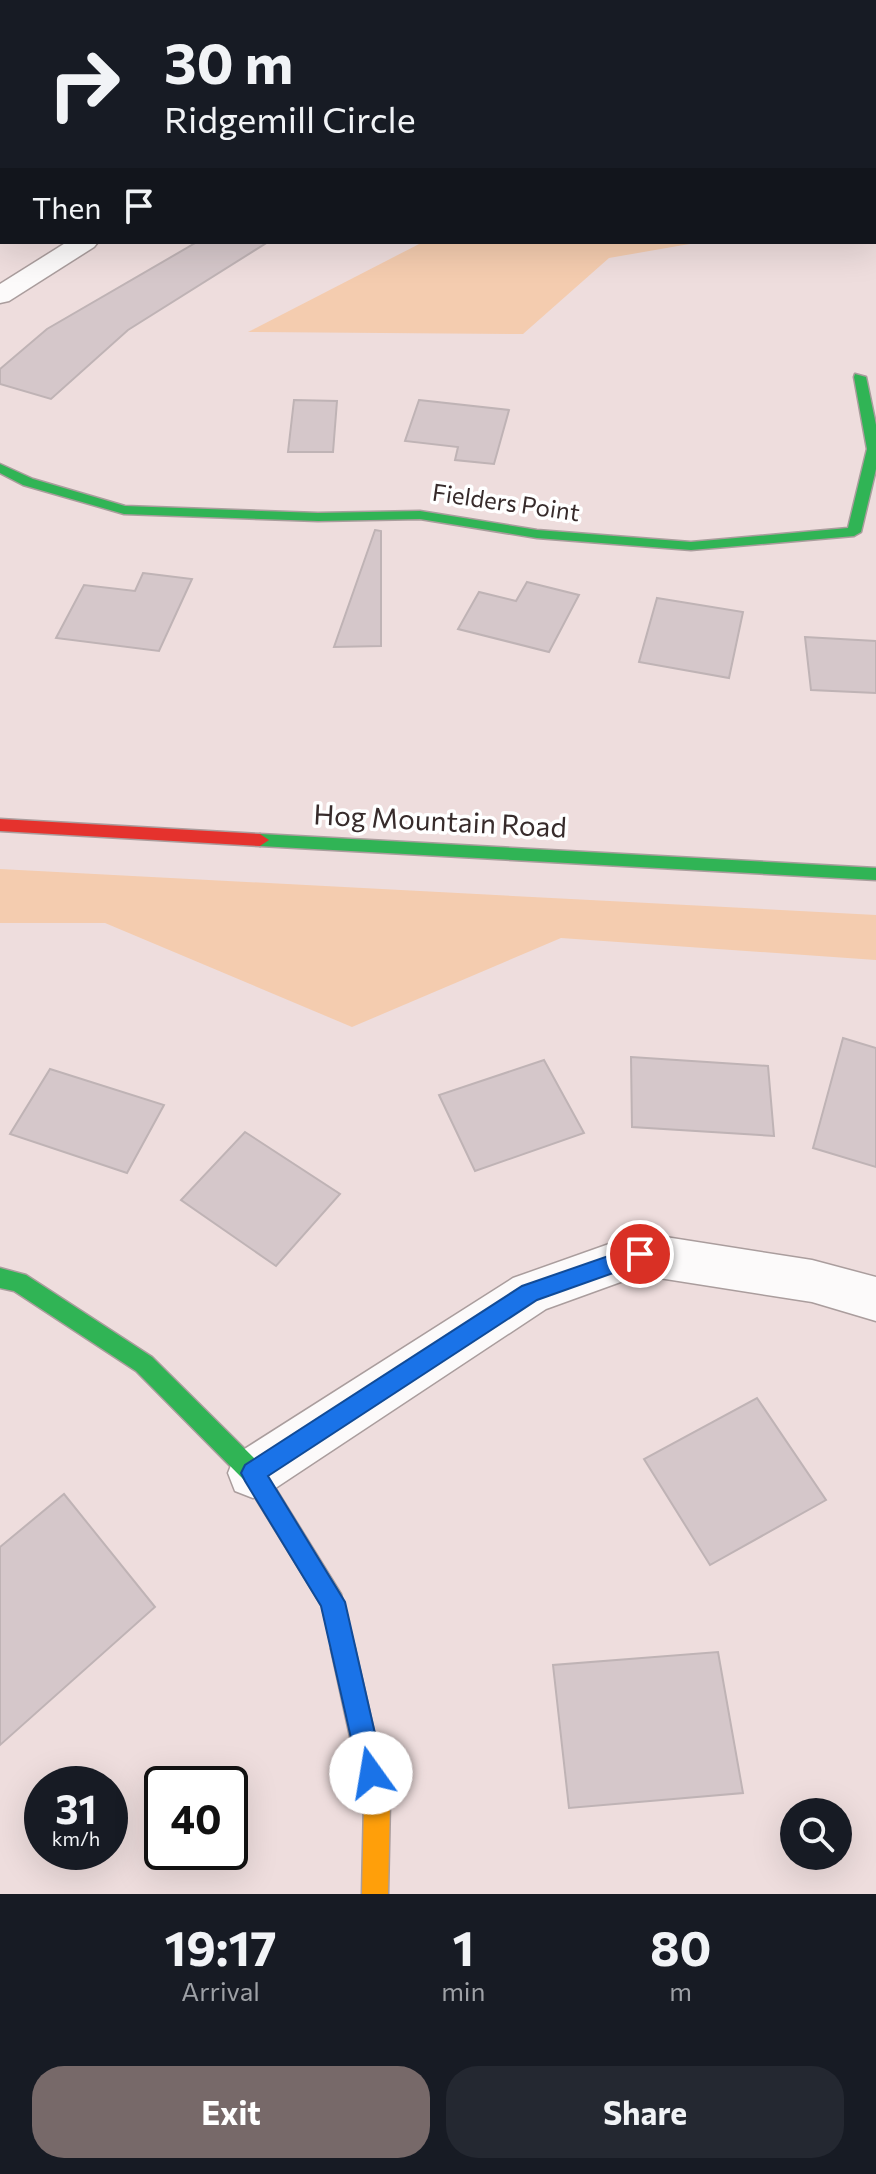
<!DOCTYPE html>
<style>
:root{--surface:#171b24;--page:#242831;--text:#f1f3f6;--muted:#9ea1a6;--accent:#776969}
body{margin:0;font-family:Commissioner,sans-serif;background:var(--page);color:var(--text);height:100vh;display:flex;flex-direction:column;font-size:30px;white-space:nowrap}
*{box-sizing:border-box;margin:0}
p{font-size:26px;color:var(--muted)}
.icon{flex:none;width:44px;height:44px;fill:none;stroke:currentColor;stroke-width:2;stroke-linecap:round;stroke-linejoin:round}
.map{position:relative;height:1894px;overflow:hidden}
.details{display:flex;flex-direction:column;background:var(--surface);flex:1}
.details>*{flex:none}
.banner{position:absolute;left:0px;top:0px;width:876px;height:244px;box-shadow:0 8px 32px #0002;background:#171b24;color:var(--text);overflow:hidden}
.fabs{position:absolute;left:780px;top:1798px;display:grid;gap:16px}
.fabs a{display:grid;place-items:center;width:72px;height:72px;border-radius:50%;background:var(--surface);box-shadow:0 8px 32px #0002;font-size:40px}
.speed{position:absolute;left:24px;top:1766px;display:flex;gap:16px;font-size:40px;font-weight:700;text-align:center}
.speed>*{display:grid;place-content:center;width:104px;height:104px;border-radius:50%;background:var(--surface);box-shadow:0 8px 32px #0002;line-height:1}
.speed small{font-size:20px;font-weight:400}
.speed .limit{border:4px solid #111;border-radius:12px;background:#fff;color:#111}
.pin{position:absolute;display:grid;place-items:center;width:68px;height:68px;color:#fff;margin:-34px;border:4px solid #fff;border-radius:50%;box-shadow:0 2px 8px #0007}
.me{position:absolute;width:88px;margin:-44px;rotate:347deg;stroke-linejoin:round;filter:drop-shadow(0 0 6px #0008)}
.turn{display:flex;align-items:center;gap:28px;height:168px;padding:0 32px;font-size:36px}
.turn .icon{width:104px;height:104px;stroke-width:2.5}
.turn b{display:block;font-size:56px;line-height:68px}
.then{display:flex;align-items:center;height:76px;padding:0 32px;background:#0003;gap:16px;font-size:30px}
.eta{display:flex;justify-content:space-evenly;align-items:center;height:136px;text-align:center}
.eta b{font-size:48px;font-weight:700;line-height:56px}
.primary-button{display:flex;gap:16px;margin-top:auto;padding:16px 32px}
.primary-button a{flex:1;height:92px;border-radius:32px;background:var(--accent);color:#fff;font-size:32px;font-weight:700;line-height:92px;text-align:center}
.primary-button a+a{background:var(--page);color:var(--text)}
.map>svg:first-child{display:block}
.green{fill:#f4ccaf}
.building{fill:#d5c7ca;stroke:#bfb3b5;stroke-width:2}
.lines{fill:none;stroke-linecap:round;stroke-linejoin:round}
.street-casing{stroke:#aa9d9d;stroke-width:3}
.fast-casing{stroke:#aa9d9d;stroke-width:3}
.slow-casing{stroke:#aa9d9d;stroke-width:3}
.jam-casing{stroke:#aa9d9d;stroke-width:3}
.street{fill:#fcfafa;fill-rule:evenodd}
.fast{fill:#30b455;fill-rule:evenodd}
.slow{fill:#ff9f0a;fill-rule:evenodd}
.jam{fill:#e5322d;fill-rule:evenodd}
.route{fill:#1a73e8;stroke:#114b97;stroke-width:2}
.labels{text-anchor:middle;stroke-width:7;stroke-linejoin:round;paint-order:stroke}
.far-street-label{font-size:24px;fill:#372b2b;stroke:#fff}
.street-label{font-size:28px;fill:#372b2b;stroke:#fff}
</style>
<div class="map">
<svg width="876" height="1894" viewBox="0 0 876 1894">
<rect width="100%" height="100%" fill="#edd"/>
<g class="green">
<polygon points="423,242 701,242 609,258 523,334 248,332"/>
<polygon points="0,869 876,915 876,960 561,938 352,1027 105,923 0,923"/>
</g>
<g class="building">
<polygon points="197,242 268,242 128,330 51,399 0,384 0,369 47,329"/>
<polygon points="294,400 337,401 333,452 288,452"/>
<polygon points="419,400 509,410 494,464 455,460 458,447 405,441"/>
<polygon points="375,530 381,531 381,646 334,647"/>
<polygon points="143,573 192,579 159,651 56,638 84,585 135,591"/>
<polygon points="527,582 579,595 549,652 458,629 479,592 516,601"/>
<polygon points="657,598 743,612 729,678 639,662"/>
<polygon points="805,637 876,641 876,693 811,690"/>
<polygon points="843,1038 876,1048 876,1167 813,1148"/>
<polygon points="631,1057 768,1066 774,1136 632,1127"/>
<polygon points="544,1060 584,1133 475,1171 439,1095"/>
<polygon points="50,1069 164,1105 127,1173 10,1134"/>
<polygon points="245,1132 340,1194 276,1266 181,1200"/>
<polygon points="757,1398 826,1500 710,1565 644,1459"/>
<polygon points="64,1494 155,1607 0,1745 0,1547"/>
<polygon points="718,1652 743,1793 569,1808 553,1665"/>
</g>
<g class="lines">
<g class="street-casing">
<g id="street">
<polygon points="126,0 159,0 160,2 127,2"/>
<rect x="874" y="81" width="2" height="14"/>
<polygon points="67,242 98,242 94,247 9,301 0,303 0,284"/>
<polygon points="640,1233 812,1260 876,1277 876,1321 812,1302 640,1275 546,1309 271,1491 253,1498 235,1491 228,1473 235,1455 513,1278"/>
</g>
</g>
<g class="fast-casing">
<g id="fast">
<polygon points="855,374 866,377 876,425 876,469 861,532 854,536 691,550 537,538 420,519 318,521 124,514 23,485 0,473 0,464 33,479 125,506 318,513 420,511 537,530 691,542 848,528 867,449 854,377"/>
<polygon points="260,834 876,868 876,880 260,846 251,840"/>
<polygon points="0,1268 26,1275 152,1357 261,1465 341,1594 355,1649 352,1658 343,1661 334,1658 322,1606 245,1481 136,1371 14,1291 0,1288"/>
</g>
</g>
<g class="slow-casing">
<polygon id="slow" points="343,1637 352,1640 355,1649 390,1801 388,1894 362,1894 364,1801 331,1649 334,1640"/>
</g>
<g class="jam-casing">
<polygon id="jam" points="0,819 260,834 269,840 260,846 0,831"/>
</g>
<use href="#street" class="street"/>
<use href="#fast" class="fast"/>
<use href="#slow" class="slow"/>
<use href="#jam" class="jam"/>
</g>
<polygon class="route" points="640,1245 647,1248 651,1254 647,1261 537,1300 268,1476 345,1602 384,1773 380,1782 371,1786 361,1782 321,1606 245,1481 241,1473 245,1465 522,1286"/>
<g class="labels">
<g class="far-street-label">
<text transform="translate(506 503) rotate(8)" y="8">Fielders Point</text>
</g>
<g class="street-label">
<text transform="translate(440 821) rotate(3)" y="10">Hog Mountain Road</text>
</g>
</g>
</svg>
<div class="fabs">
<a><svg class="icon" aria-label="search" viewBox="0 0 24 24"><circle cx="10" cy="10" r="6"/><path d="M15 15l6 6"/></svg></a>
</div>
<div class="speed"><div>31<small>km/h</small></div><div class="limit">40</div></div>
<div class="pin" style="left:640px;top:1254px;background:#d93025"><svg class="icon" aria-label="arrive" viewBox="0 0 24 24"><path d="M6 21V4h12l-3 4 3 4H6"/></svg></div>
<svg class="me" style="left:371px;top:1773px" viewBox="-20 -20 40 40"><circle r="19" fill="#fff"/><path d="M0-13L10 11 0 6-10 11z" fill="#1a73e8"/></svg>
<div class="banner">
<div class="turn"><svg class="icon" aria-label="right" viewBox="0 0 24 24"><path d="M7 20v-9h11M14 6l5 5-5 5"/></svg><div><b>30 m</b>Ridgemill Circle</div></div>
<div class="then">Then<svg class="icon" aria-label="arrive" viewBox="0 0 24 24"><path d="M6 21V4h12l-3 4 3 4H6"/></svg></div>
</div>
</div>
<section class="details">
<div class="eta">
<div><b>19:17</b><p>Arrival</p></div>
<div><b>1</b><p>min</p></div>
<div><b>80</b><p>m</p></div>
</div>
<div class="primary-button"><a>Exit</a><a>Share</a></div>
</section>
